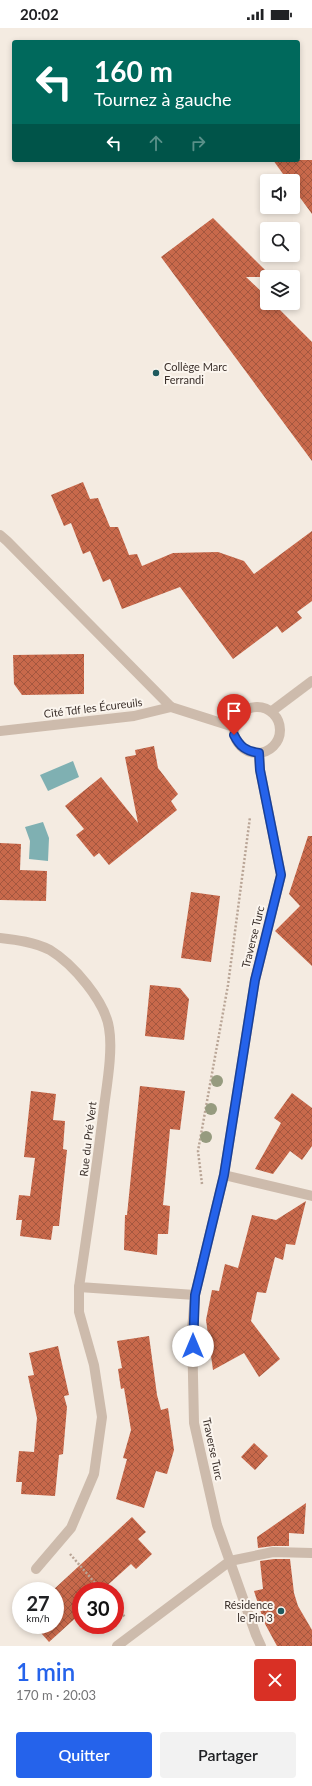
<!DOCTYPE html>
<html lang="fr">
<meta charset="utf-8">
<style>
:root{--surface:#fff;--page:#f2f2f2;--text:#202124;--muted:#757577;--accent:#2563eb}
body{margin:0;font-family:Lato,sans-serif;background:var(--page);color:var(--text);height:100vh;display:flex;flex-direction:column;font-size:15px;white-space:nowrap}
*{box-sizing:border-box;margin:0}
p{font-size:13px;color:var(--muted)}
.icon{flex:none;width:22px;height:22px;fill:none;stroke:currentColor;stroke-width:2;stroke-linecap:round;stroke-linejoin:round}
.map{position:relative;height:1618px;overflow:hidden}
.side{display:flex;flex-direction:column;background:var(--surface);flex:1}
.side>*{flex:none}
.guide{position:absolute;left:12px;top:12px;width:288px;height:122px;border-radius:4px;box-shadow:0 2px 6px #0003;background:#00695c;color:#fff;overflow:hidden}
.buttons{position:absolute;left:260px;top:146px;display:grid;gap:8px}
.buttons a{display:grid;place-items:center;width:40px;height:40px;border-radius:4px;background:var(--surface);box-shadow:0 2px 6px #0003;font-size:20px}
.speed{position:absolute;left:12px;top:1554px;display:flex;gap:8px;font-size:20px;font-weight:700;text-align:center}
.speed>*{display:grid;place-content:center;width:52px;height:52px;border-radius:50%;background:var(--surface);box-shadow:0 2px 6px #0003;line-height:1}
.speed small{font-size:10px;font-weight:400}
.speed .limit{border:6px solid #d22;background:#fff;color:#111}
.pin{position:absolute;display:grid;place-items:center;width:34px;height:34px;color:#fff;margin:-41px -17px;border-radius:50% 50% 50% 0;rotate:-45deg;box-shadow:0 0 4px #0007}
.pin .icon{rotate:45deg}
.me{position:absolute;width:44px;margin:-22px;rotate:0deg;stroke-linejoin:round;filter:drop-shadow(0 0 3px #0008)}
.turn{display:flex;align-items:center;gap:14px;height:84px;padding:0 16px;font-size:18px}
.turn .icon{width:52px;height:52px;stroke-width:2.5}
.turn b{display:block;font-size:28px;line-height:34px}
.lanes{display:flex;align-items:center;height:38px;padding:0 16px;background:#0003;justify-content:center;gap:20px;direction:ltr}
.lanes .off{opacity:.35}
.round{display:grid;place-items:center;flex:none;width:42px;height:42px;border-radius:4px;background:var(--page)}
.overview{display:flex;align-items:center;justify-content:space-between;height:68px;padding:0 16px}
h1{font-size:24px;font-weight:600;line-height:30px;color:var(--accent)}
.button{display:flex;gap:8px;margin-top:auto;padding:8px 16px}
.button a{flex:1;height:46px;border-radius:4px;background:var(--accent);color:#fff;font-size:16px;font-weight:600;line-height:46px;text-align:center}
.button a+a{background:var(--page);color:var(--text)}
.status{display:flex;justify-content:space-between;align-items:center;height:28px;padding:0 20px;background:var(--surface);direction:ltr}
.status svg{height:11px;fill:currentColor}
.map>svg:first-child{display:block}
.water{fill:#7fb0b2}
.building{fill:url(#building-cross-hatch)}
.lines{fill:none;stroke-linecap:round;stroke-linejoin:round}
.path{stroke:#b9a596;stroke-width:2.5;stroke-dasharray:2 2;stroke-linecap:butt}
.minor{stroke:#cdbbac;stroke-width:10}
.tree{fill:#969b7f}
.route-casing{stroke:#184099;stroke-width:10}
.route{stroke:#2563eb;stroke-width:7}
.poi-dot{fill:#1f5a5e;stroke:#fbf5ee;stroke-width:1.5}
.labels{text-anchor:middle;stroke-width:4;stroke-linejoin:round;paint-order:stroke}
.poi-label{font-size:11px;fill:#3b302b;stroke:#fbf5ee;text-anchor:start}
.street-label{font-size:11px;fill:#3b302b;stroke:#fbf5ee}
</style>
<div class="status"><b>20:02</b><svg viewBox="0 0 49 12"><path d="M0 12V9h3v3zM5 12V6h3v6zM10 12V3h3v9zM15 12V0h3v12zM26 1h20v11H26zM47 4h2v5h-2z"/></svg></div>
<div class="map">
<svg width="312" height="1618" viewBox="0 0 312 1618">
<defs>
<pattern id="building-cross-hatch" width="8" height="8" patternUnits="userSpaceOnUse"><rect width="8" height="8" fill="#c8694b"/><path d="M0 0l8 8M0 8l8-8" fill="none" stroke="#a4573f"/></pattern>
</defs>
<rect width="100%" height="100%" fill="#f4ebe1"/>
<g class="water">
<polygon points="73,733 79,749 48,763 40,747"/>
<polygon points="43,794 49,810 48,833 29,831 30,813 25,799"/>
</g>
<g class="building">
<polygon points="273,132 312,132 312,186 293,160 293,153 288,153"/>
<polygon points="213,190 272,249 246,249 267,269 267,275 273,275 312,314 312,433 161,229"/>
<polygon points="83,454 90,471 98,470 110,499 118,499 129,527 137,526 142,538 173,525 218,524 244,533 254,546 312,503 312,573 297,584 302,590 282,605 277,598 233,631 180,559 122,581 110,551 103,554 90,523 83,526 71,495 64,498 51,467"/>
<polygon points="84,626 84,666 22,667 14,656 13,627"/>
<polygon points="154,718 158,740 178,766 171,773 177,782 109,837 99,825 94,829 76,807 84,801 65,778 101,749 138,795 125,729 136,727 135,722"/>
<polygon points="308,808 312,808 312,938 275,903 300,878 289,866"/>
<polygon points="0,815 21,816 20,842 47,843 46,873 0,872"/>
<polygon points="191,864 220,868 211,934 181,930"/>
<polygon points="150,957 180,960 189,971 184,1012 145,1008"/>
<polygon points="140,1058 185,1063 180,1102 170,1101 163,1177 170,1178 168,1206 158,1206 157,1227 124,1222 125,1187 127,1187"/>
<polygon points="31,1063 56,1066 53,1092 65,1093 63,1121 67,1122 59,1198 53,1198 51,1212 20,1208 22,1192 16,1192 19,1167 30,1168 35,1130 24,1129"/>
<polygon points="292,1065 312,1080 312,1118 302,1132 290,1123 273,1146 255,1141 281,1095 274,1090"/>
<polygon points="306,1173 295,1217 286,1216 283,1232 275,1229 266,1265 257,1264 251,1293 280,1331 259,1349 244,1325 213,1342 206,1292 212,1262 219,1263 225,1236 238,1240 252,1187 276,1192"/>
<polygon points="149,1308 157,1367 161,1382 168,1380 174,1422 167,1446 156,1443 144,1480 116,1471 127,1431 123,1430 131,1402 124,1360 121,1361 118,1341 122,1340 117,1313"/>
<polygon points="58,1318 69,1367 64,1368 67,1379 63,1426 59,1427 55,1468 21,1466 22,1454 16,1454 19,1423 34,1424 37,1390 28,1348 34,1347 29,1325"/>
<polygon points="254,1415 268,1428 255,1442 241,1429"/>
<polygon points="306,1475 304,1506 289,1505 289,1518 273,1518 258,1520 257,1509"/>
<polygon points="132,1489 146,1504 138,1511 152,1526 136,1541 131,1536 101,1563 81,1563 81,1585 49,1614 34,1597 55,1597 55,1563 52,1563"/>
<polygon points="274,1531 290,1531 294,1565 298,1578 312,1602 312,1618 277,1618 264,1594 254,1563 263,1561 260,1533"/>
</g>
<g class="lines">
<g class="path">
<polyline points="202,1156 198,1123 228,957 250,789"/>
<polyline points="70,1526 102,1563"/>
<polyline points="115,1578 125,1589"/>
</g>
<g class="minor">
<polyline points="0,507 7,513 171,679"/>
<circle cx="257" cy="702" r="23"/>
<polyline points="272,683 312,653"/>
<polyline points="0,703 134,688 171,679 234,699"/>
<polyline points="259,725 260,742 281,847 255,952 224,1147 195,1267 192,1302 194,1395 217,1497 256,1607 261,1618"/>
<path d="M0,910C17,912 34,914 50,922C73,936 105,973 109,1000C113,1022 107,1056 104,1079C97,1139 88,1199 79,1259L195,1267"/>
<polyline points="224,1147 312,1168"/>
<polyline points="36,1541 71,1500 94,1446 102,1389 94,1337 79,1284 79,1259"/>
<polyline points="117,1618 230,1533 273,1524 312,1525"/>
</g>
</g>
<g class="tree">
<circle cx="217" cy="1053" r="6"/>
<circle cx="211" cy="1081" r="6"/>
<circle cx="206" cy="1109" r="6"/>
</g>
<g class="lines">
<g class="route-casing">
<path id="route" d="M193,1318L195,1267L224,1147L255,952L281,847L260,742L259,725C246,723 240,719 234,707"/>
</g>
<use href="#route" class="route"/>
</g>
<g class="poi-dot">
<circle cx="156" cy="345" r="4"/>
<circle cx="281" cy="1583" r="4"/>
</g>
<g class="labels">
<g class="poi-label">
<text x="164" y="343">Collège Marc<tspan x="164" dy="13">Ferrandi</tspan></text>
<text x="273" y="1581" text-anchor="end">Résidence<tspan x="273" dy="13">le Pin 3</tspan></text>
</g>
<g class="street-label">
<text transform="translate(93 680) rotate(-7)" y="4">Cité Tdf les Écureuils</text>
<text transform="translate(253 909) rotate(-76)" y="4">Traverse Turc</text>
<text transform="translate(88 1111) rotate(-83)" y="4">Rue du Pré Vert</text>
<text transform="translate(213 1421) rotate(78)" y="4">Traverse Turc</text>
</g>
</g>
</svg>
<div class="buttons">
<a><svg class="icon" aria-label="sound" viewBox="0 0 24 24"><path d="M4 9h4l5-4v14l-5-4H4zM17 9q2 3 0 6"/></svg></a>
<a><svg class="icon" aria-label="search" viewBox="0 0 24 24"><circle cx="10" cy="10" r="6"/><path d="M15 15l6 6"/></svg></a>
<a><svg class="icon" aria-label="layers" viewBox="0 0 24 24"><path d="M12 4l9 5-9 5-9-5zM3 14l9 5 9-5"/></svg></a>
</div>
<div class="speed"><div>27<small>km/h</small></div><div class="limit">30</div></div>
<div class="pin" style="left:234px;top:707px;background:#d93025"><svg class="icon" aria-label="arrive" viewBox="0 0 24 24"><path d="M6 21V4h12l-3 4 3 4H6"/></svg></div>
<svg class="me" style="left:193px;top:1318px" viewBox="-20 -20 40 40"><circle r="19" fill="#fff"/><path d="M0-13L10 11 0 6-10 11z" fill="#2563eb"/></svg>
<div class="guide">
<div class="turn"><svg class="icon" aria-label="left" viewBox="0 0 24 24"><path d="M17 20v-9H6M10 6l-5 5 5 5"/></svg><div><b>160 m</b>Tournez à gauche</div></div>
<div class="lanes"><svg class="icon" aria-label="left" viewBox="0 0 24 24"><path d="M17 20v-9H6M10 6l-5 5 5 5"/></svg><svg class="icon off" aria-label="ahead" viewBox="0 0 24 24"><path d="M12 20V5M6 11l6-6 6 6"/></svg><svg class="icon off" aria-label="right" viewBox="0 0 24 24"><path d="M7 20v-9h11M14 6l5 5-5 5"/></svg></div>
</div>
</div>
<section class="side">
<div class="overview"><div><h1>1 min</h1><p>170 m · 20:03</p></div><a class="round" style="background:#d93025;color:#fff"><svg class="icon" aria-label="close" viewBox="0 0 24 24"><path d="M6 6l12 12M18 6L6 18"/></svg></a></div>
<div class="button"><a>Quitter</a><a>Partager</a></div>
</section>
